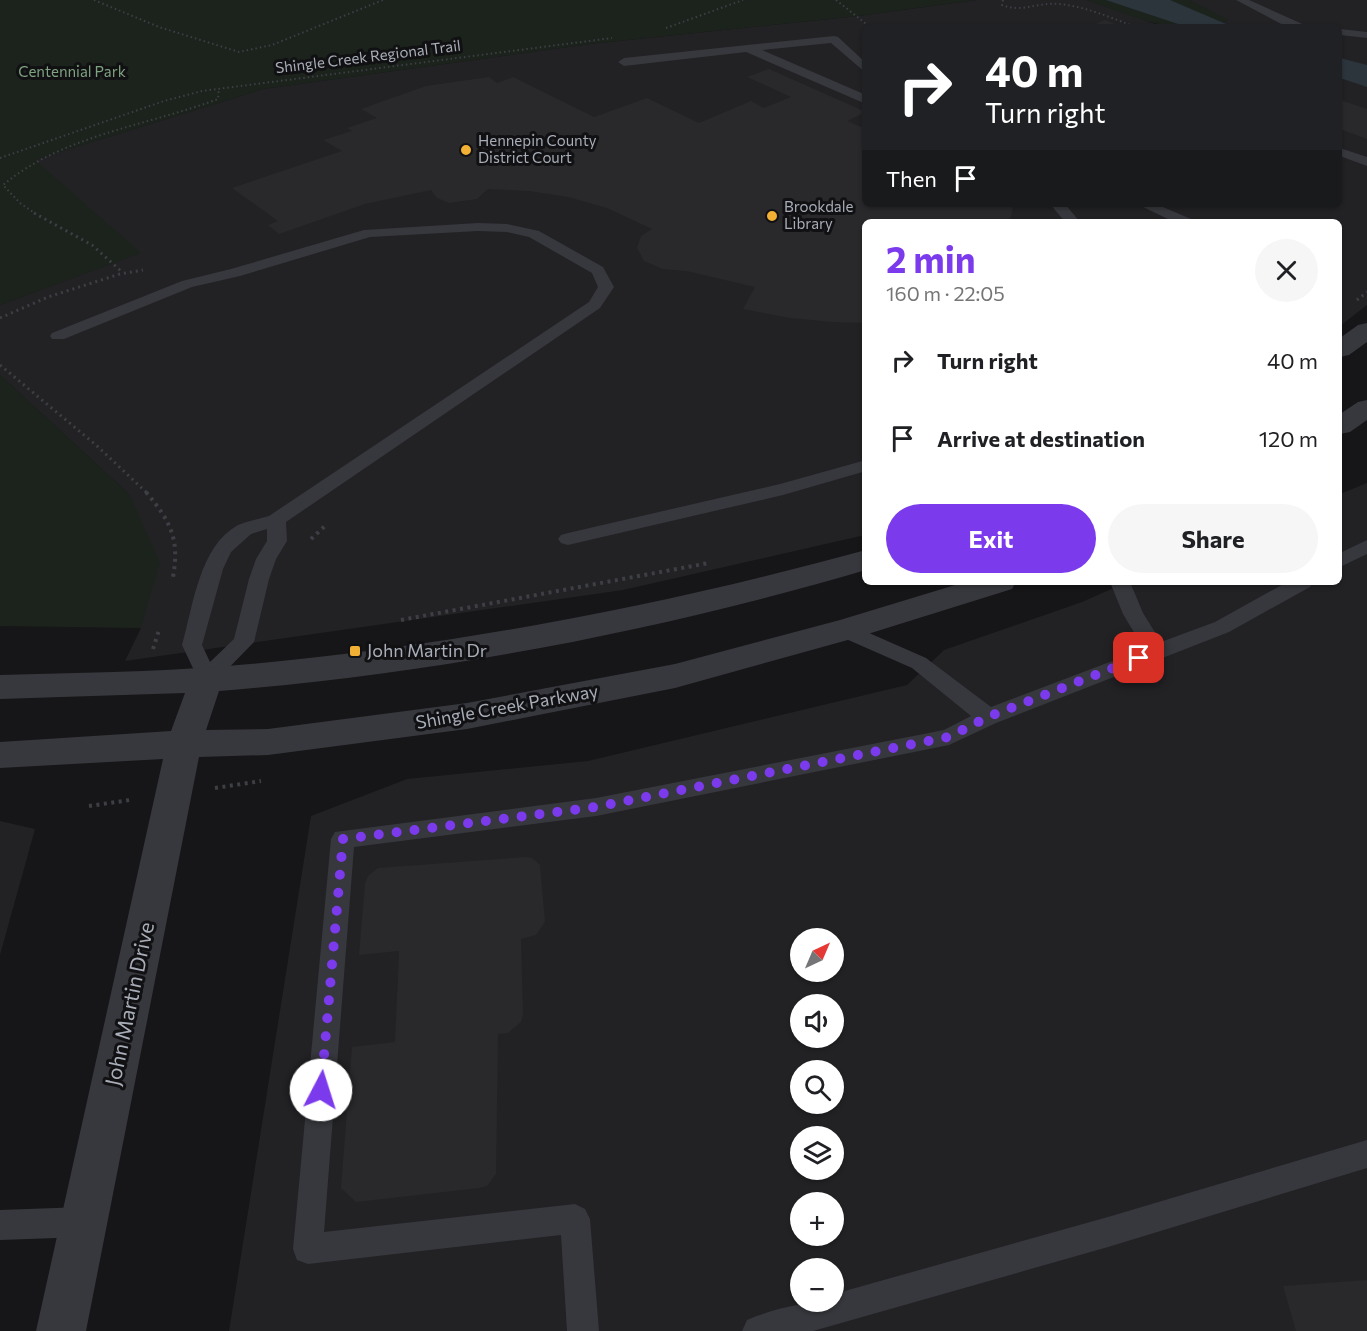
<!DOCTYPE html>
<meta charset="utf-8">
<style>
:root{--surface:#fff;--page:#f6f6f6;--text:#202124;--muted:#757577;--accent:#7c3aed}
body{margin:0;font-family:Commissioner,sans-serif;background:var(--page);color:var(--text);height:100vh;display:flex;flex-direction:column;font-size:22px;white-space:nowrap}
*{box-sizing:border-box;margin:0}
p{font-size:20px;color:var(--muted)}
.icon{flex:none;width:33px;height:33px;fill:none;stroke:currentColor;stroke-width:2;stroke-linecap:round;stroke-linejoin:round}
.map{position:relative;flex:1;overflow:hidden}
.drawer{position:absolute;left:862px;top:219px;width:480px;height:366px;display:flex;flex-direction:column;background:var(--surface);border-radius:9px;box-shadow:0 2px 4px #0004}
.drawer>*{flex:none}
.guide{position:absolute;left:862px;top:24px;width:480px;height:183px;border-radius:9px;box-shadow:0 2px 4px #0004;background:#202124;color:#fff;overflow:hidden}
.needle{width:39px;rotate:44deg}
.buttons{position:absolute;left:790px;top:928px;display:grid;gap:12px}
.buttons a{display:grid;place-items:center;width:54px;height:54px;border-radius:50%;background:var(--surface);box-shadow:0 2px 4px #0004;font-size:30px}
.pin{position:absolute;display:grid;place-items:center;width:51px;height:51px;color:#fff;margin:-26px;border-radius:12px;box-shadow:0 3px 9px #0006}
.me{position:absolute;width:66px;margin:-33px;rotate:5deg;stroke-linejoin:round;filter:drop-shadow(0 0 4px #0008)}
.turn{display:flex;align-items:center;gap:21px;height:126px;padding:0 24px;font-size:27px}
.turn .icon{width:78px;height:78px;stroke-width:2.5}
.turn b{display:block;font-size:42px;line-height:51px}
.then{display:flex;align-items:center;height:57px;padding:0 24px;background:#0003;gap:12px;font-size:22px}
.round{display:grid;place-items:center;flex:none;width:63px;height:63px;border-radius:32px;background:var(--page)}
.headline{display:flex;align-items:center;justify-content:space-between;height:102px;padding:0 24px}
h1{font-size:36px;font-weight:700;line-height:45px;color:var(--accent)}
.primary-button{display:flex;gap:12px;margin-top:auto;padding:12px 24px}
.primary-button a{flex:1;height:69px;border-radius:36px;background:var(--accent);color:#fff;font-size:24px;font-weight:700;line-height:69px;text-align:center}
.primary-button a+a{background:var(--page);color:var(--text)}
ul{padding:0;list-style:none}
li{display:flex;align-items:center;gap:18px;height:78px;padding:0 24px}
li div{flex:1}
li b{display:block;font-size:22px}
li em{font-style:normal}
.map>svg:first-child{display:block}
.built{fill:#222225;fill-rule:evenodd}
.green{fill:#1c231d}
.water{fill:#2c353c}
.building{fill:#29292c}
.lines{fill:none;stroke-linecap:round;stroke-linejoin:round}
.path-far2{stroke:#3d3f44;stroke-width:2;stroke-dasharray:1.5 3;stroke-linecap:butt}
.path-far1{stroke:#3d3f44;stroke-width:3;stroke-dasharray:2 4;stroke-linecap:butt}
.path{stroke:#3d3f44;stroke-width:4;stroke-dasharray:3 4.5;stroke-linecap:butt}
.service{fill:#37383d;fill-rule:evenodd}
.tertiary{fill:#37383d;fill-rule:evenodd}
.route{stroke:#7c3aed;stroke-width:10;stroke-dasharray:0 18}
.poi-dot{fill:#f2b134;stroke:#111113;stroke-width:2}
.labels{text-anchor:middle;stroke-width:6;stroke-linejoin:round;paint-order:stroke}
.far-street-label{font-size:15px;fill:#a8adb8;stroke:#111113}
.far-park-label{font-size:15px;fill:#7fa381;stroke:#111113}
.far-poi-label{font-size:15px;fill:#a8adb8;stroke:#111113;text-anchor:start}
.poi-label{font-size:18px;fill:#a8adb8;stroke:#111113;text-anchor:start}
.street-label{font-size:18px;fill:#a8adb8;stroke:#111113}
.near-street-label{font-size:21px;fill:#a8adb8;stroke:#111113}
</style>
<div class="map">
<svg width="1367" height="1331" viewBox="0 0 1367 1331">
<rect width="100%" height="100%" fill="#161618"/>
<g class="built">
<polygon points="976,0 1087,0 1164,27 866,27 866,204 1340,204 1340,27 1209,27 1228,20 1189,0 1367,0 1367,305 1340,326 1340,222 866,222 865,535 623,590 125,661 141,628 130,495 0,375 0,305 140,253 34,160 263,89 590,44 858,16"/>
<path d="M1367,483V1331H229L311,816L407,779L588,761L907,685L944,650L1082,602L1127,582H1340V494ZM801,939H834V972H801ZM801,1005H834V1038H801ZM801,1071H834V1104H801ZM801,1137H834V1170H801ZM801,1203H834V1236H801ZM801,1269H834V1302H801Z"/>
<polygon points="0,821 35,829 0,955"/>
</g>
<g class="green">
<polygon points="0,0 976,0 858,16 590,44 263,89 35,160 141,253 0,305"/>
<path d="M1087,0H1189L1229,20C1175,38 1138,18 1087,0Z"/>
<polygon points="0,375 130,495 160,563 141,628 0,626"/>
</g>
<g class="water">
<polygon points="1106,0 1170,0 1233,27 1187,27"/>
<polygon points="1340,58 1367,65 1367,87 1340,78"/>
</g>
<g class="building">
<polygon points="1105,20 1124,27 1088,27"/>
<polygon points="769,69 866,112 847,121 866,129 866,204 1001,204 1013,206 1011,217 1007,222 866,222 866,323 833,322 790,318 743,309 755,287 687,271 663,269 644,261 637,248 641,236 652,229 607,208 568,197 529,191 488,189 477,199 449,203 437,198 431,190 365,204 279,234 268,225 278,221 232,188 342,151 323,140 352,131 347,128 377,118 361,109 426,86 489,77 497,83 513,77 594,117 647,98 699,123 751,101 764,108 791,97 747,77"/>
<polygon points="1340,100 1367,109 1367,139 1340,129"/>
<polygon points="526,857 532,858 540,865 545,922 536,935 521,939 523,1014 521,1022 508,1033 498,1034 496,1174 487,1186 479,1188 356,1202 341,1188 352,1047 395,1042 399,951 359,955 365,883 368,876 378,868"/>
<polygon points="1367,1280 1367,1331 1296,1331 1283,1286"/>
</g>
<g class="lines">
<g class="path-far2">
<polyline points="94,0 159,27 239,52 272,45 383,0"/>
<polyline points="836,0 870,27"/>
<path d="M1003,0L1002,5C1022,13 1038,2 1058,4C1085,6 1111,18 1136,27"/>
<polyline points="666,28 743,0"/>
<polyline points="0,158 164,101 202,91 612,38"/>
<path d="M36,214L20,203L3,185C63,135 146,126 218,99L219,88"/>
</g>
<g class="path-far1">
<polyline points="34,213 92,245 122,272"/>
<polyline points="1357,300 1367,292"/>
<polyline points="0,318 48,297 120,274 143,270"/>
<polyline points="0,365 96,445 147,493"/>
</g>
<g class="path">
<path d="M146,492C170,521 180,538 173,577"/>
<polyline points="311,539 325,526"/>
<polyline points="401,620 709,563"/>
<polyline points="153,649 159,630"/>
<polyline points="215,788 261,781"/>
<polyline points="89,806 130,800"/>
</g>
<g class="service">
<polygon points="1236,0 1249,0 1309,27 1287,27"/>
<polygon points="1340,29 1367,32 1367,38 1340,35"/>
<polygon points="834,36 838,37 866,63 866,73 831,43 762,50 866,95 866,104 746,52 624,66 618,62 624,58"/>
<polygon points="1340,148 1367,157 1367,166 1340,156"/>
<polygon points="1050,204 1065,204 1080,222 1065,222"/>
<polygon points="1137,204 1156,204 1191,219 1193,222 1174,222"/>
<path d="M478,223L507,224L539,231L603,267L614,287L600,308L286,522L287,541L276,559L269,579L254,642L214,683L207,686L200,683L182,645C193,607 199,546 238,525C247,521 259,519 269,516L589,302L598,287L592,273L529,237L507,232L478,231L370,237L240,276L192,287L64,339H52L50,336L52,333L182,281L231,269L364,230ZM267,529V541L256,559L249,579L234,639L210,662L202,645L223,569L231,552L251,534Z"/>
<polygon points="866,460 866,471 783,495 568,545 561,543 558,539 561,535 568,533 780,484"/>
<polygon points="1367,540 1367,554 1340,567 1340,553"/>
<polygon points="1110,582 1130,582 1143,613 1161,642 1215,622 1287,582 1313,582 1310,587 1229,632 996,723 949,745 596,816 354,847 324,1232 575,1204 585,1209 590,1219 599,1331 567,1331 561,1235 308,1264 297,1260 293,1249 331,839 335,832 596,798 944,730 971,716 912,668 837,635 834,630 837,625 844,623 851,625 926,658 991,707 1144,649 1123,614"/>
<path d="M1367,1140V1168L1108,1247L813,1331H742L747,1320C775,1308 804,1302 834,1302V1294L1108,1217Z"/>
<polygon points="84,1207 94,1212 99,1222 94,1232 84,1237 0,1240 0,1210"/>
</g>
<g class="tertiary">
<polygon points="1367,323 1367,342 1349,355 1340,357 1340,338 1358,325"/>
<polygon points="1367,400 1367,420 1350,432 1340,434 1340,414 1358,402"/>
<path d="M866,550V570C658,631 435,674 219,691L206,730L268,729L467,703L675,664L840,620L965,582H1016L1012,589L855,638L675,688L467,729L268,755L199,757L86,1331H36L163,759L0,768V742L171,731L185,693L0,699V675C76,673 152,672 227,666C443,648 657,607 866,550Z"/>
</g>
</g>
<g class="lines">
<polyline class="route" points="321,1090 343,839 596,807 949,737 988,717 1139,658"/>
</g>
<g class="poi-dot">
<circle cx="466" cy="150" r="6"/>
<circle cx="772" cy="216" r="6"/>
<rect x="349" y="645" width="12" height="12" rx="3"/>
</g>
<g class="labels">
<g class="far-street-label">
<text transform="translate(368 57) rotate(-7)" y="5">Shingle Creek Regional Trail</text>
</g>
<g class="far-park-label">
<text x="72" y="77">Centennial Park</text>
</g>
<g class="far-poi-label">
<text x="478" y="146">Hennepin County<tspan x="478" dy="17">District Court</tspan></text>
<text x="784" y="212">Brookdale<tspan x="784" dy="17">Library</tspan></text>
</g>
<g class="poi-label">
<text x="367" y="657">John Martin Dr</text>
</g>
<g class="street-label">
<text transform="translate(507 707) rotate(-10)" y="6">Shingle Creek Parkway</text>
</g>
<g class="near-street-label">
<text transform="translate(130 1004) rotate(-78)" y="7">John Martin Drive</text>
</g>
</g>
</svg>
<div class="buttons">
<a><svg class="needle" viewBox="-14 -14 28 28"><path d="M0-13l5 13h-10z" fill="#e53935"/><path d="M0 13l5-13h-10z" fill="#757577"/></svg></a>
<a><svg class="icon" aria-label="sound" viewBox="0 0 24 24"><path d="M4 9h4l5-4v14l-5-4H4zM17 9q2 3 0 6"/></svg></a>
<a><svg class="icon" aria-label="search" viewBox="0 0 24 24"><circle cx="10" cy="10" r="6"/><path d="M15 15l6 6"/></svg></a>
<a><svg class="icon" aria-label="layers" viewBox="0 0 24 24"><path d="M12 4l9 5-9 5-9-5zM3 14l9 5 9-5"/></svg></a>
<a>+</a>
<a>−</a>
</div>
<div class="pin" style="left:1139px;top:658px;background:#d93025"><svg class="icon" aria-label="arrive" viewBox="0 0 24 24"><path d="M6 21V4h12l-3 4 3 4H6"/></svg></div>
<svg class="me" style="left:321px;top:1090px" viewBox="-20 -20 40 40"><circle r="19" fill="#fff"/><path d="M0-13L10 11 0 6-10 11z" fill="#7c3aed"/></svg>
<div class="guide">
<div class="turn"><svg class="icon" aria-label="right" viewBox="0 0 24 24"><path d="M7 20v-9h11M14 6l5 5-5 5"/></svg><div><b>40 m</b>Turn right</div></div>
<div class="then">Then<svg class="icon" aria-label="arrive" viewBox="0 0 24 24"><path d="M6 21V4h12l-3 4 3 4H6"/></svg></div>
</div>
<section class="drawer">
<div class="headline"><div><h1>2 min</h1><p>160 m · 22:05</p></div><a class="round"><svg class="icon" aria-label="close" viewBox="0 0 24 24"><path d="M6 6l12 12M18 6L6 18"/></svg></a></div>
<ul>
<li><svg class="icon" aria-label="right" viewBox="0 0 24 24"><path d="M7 20v-9h11M14 6l5 5-5 5"/></svg><div><b>Turn right</b></div><em>40 m</em></li>
<li><svg class="icon" aria-label="arrive" viewBox="0 0 24 24"><path d="M6 21V4h12l-3 4 3 4H6"/></svg><div><b>Arrive at destination</b></div><em>120 m</em></li>
</ul>
<div class="primary-button"><a>Exit</a><a>Share</a></div>
</section>
</div>
